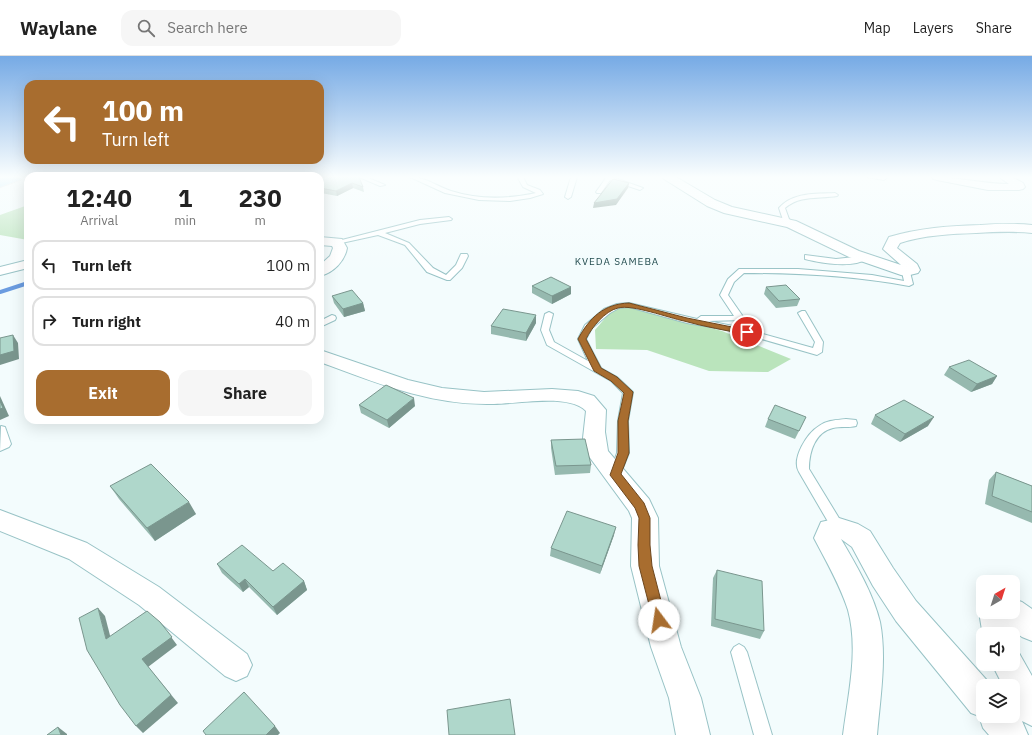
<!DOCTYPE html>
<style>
:root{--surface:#fff;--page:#f6f6f6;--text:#222;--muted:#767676;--line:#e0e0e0;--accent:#a86d2f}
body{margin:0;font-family:"IBM Plex Sans",sans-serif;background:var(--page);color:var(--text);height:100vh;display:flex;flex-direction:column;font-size:15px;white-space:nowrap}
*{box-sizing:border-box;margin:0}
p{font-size:13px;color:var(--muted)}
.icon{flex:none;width:22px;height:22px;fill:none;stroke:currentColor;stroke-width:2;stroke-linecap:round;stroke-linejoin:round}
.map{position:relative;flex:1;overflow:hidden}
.drawer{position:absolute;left:24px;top:116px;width:300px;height:252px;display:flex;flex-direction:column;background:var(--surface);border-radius:12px;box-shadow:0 4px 16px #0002}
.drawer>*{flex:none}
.top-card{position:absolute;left:24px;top:24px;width:300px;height:84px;border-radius:12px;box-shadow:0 4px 16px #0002;background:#a86d2f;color:#fff;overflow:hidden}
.needle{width:26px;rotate:39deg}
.tools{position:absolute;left:976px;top:519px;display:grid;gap:8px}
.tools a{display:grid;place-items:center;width:44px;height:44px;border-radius:8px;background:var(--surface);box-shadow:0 4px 16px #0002;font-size:20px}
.pin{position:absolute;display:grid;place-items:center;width:34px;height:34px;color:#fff;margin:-17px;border:2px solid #fff;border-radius:50%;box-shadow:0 1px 4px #0007}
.me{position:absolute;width:44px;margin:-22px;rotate:346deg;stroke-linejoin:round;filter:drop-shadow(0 0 3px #0008)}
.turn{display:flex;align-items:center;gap:14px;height:84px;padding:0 12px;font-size:18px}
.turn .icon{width:52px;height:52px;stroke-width:2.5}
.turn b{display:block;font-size:28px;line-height:34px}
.eta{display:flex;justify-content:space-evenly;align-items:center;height:68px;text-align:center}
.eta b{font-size:24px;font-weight:700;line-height:28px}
.primary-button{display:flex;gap:8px;margin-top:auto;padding:8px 12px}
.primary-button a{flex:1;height:46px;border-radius:12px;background:var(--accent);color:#fff;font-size:16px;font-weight:700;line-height:46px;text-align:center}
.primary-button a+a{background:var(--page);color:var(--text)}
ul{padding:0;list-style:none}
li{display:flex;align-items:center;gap:12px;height:50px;margin:0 8px 6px;padding:0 4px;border:2px solid var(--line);border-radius:12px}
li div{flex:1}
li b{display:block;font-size:15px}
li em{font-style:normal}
header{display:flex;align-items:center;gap:24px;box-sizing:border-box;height:56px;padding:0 20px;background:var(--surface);border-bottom:1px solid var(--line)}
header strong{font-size:19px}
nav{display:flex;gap:22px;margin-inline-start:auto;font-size:14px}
.search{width:280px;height:36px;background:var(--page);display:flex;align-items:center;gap:10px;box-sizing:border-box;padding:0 14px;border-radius:12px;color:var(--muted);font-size:15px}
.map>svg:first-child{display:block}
.green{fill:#bae4bc}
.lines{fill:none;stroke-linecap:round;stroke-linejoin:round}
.stream{stroke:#6b9ce0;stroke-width:4}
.lane-casing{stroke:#98c3c6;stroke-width:2}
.street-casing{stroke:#98c3c6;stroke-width:2}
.highway-casing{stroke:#d7d9d9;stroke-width:2}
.lane{fill:#fff;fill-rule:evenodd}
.street{fill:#fff;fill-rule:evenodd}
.highway{fill:#a1dbf7;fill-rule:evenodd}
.wall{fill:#96b9af}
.shaded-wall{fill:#7a968e}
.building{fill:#afd7cb;stroke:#7a968e}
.route{fill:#a86d2f;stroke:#6d471f}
.labels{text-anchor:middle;stroke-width:4;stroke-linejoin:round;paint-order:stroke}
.far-quarter-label{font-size:10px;letter-spacing:1px;fill:#224b4e;stroke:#f3fcfd}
</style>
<header>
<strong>Waylane</strong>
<div class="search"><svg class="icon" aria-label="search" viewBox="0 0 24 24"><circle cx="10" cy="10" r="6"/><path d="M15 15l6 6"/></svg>Search here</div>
<nav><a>Map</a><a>Layers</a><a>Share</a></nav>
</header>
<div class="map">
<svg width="1032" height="679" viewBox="0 0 1032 679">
<rect width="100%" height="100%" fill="#f3fcfd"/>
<g class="green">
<polygon points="28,149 28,184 0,179 0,159"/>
<polygon points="629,249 722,275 791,303 768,316 709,315 647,294 596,293 595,274 613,253"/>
</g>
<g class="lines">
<polyline class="stream" points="0,236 28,227"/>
<g class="lane-casing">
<g id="lane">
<polygon points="359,121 366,121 385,129 380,130"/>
<path d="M410,121C424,120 438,131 451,135C479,144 508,143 536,137L523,131L518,122L523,121L527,129L540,134L543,138L530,142L510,145L479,144L445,137Z"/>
<polygon points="571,121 577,121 571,141 568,143 565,141"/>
<polygon points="604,121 612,121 643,132 640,134 610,124 601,137 597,137 596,136 606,122"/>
<polygon points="867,121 888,121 884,124"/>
<path d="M835,137L838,139L837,140C819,143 800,139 785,152L789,163L794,168L789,169L783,164L779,152C793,136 816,138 835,137Z"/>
<polygon points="449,161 452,163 451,164 420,168 385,177 409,187 433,212 446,219 456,209 461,198 467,198 468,200 462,212 450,224 447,224 427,216 405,189 378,179 337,188 334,186 420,164"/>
<path d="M805,199L836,203L864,200L868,202C854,213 821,207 805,203Z"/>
<path d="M739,213H798L872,219L904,225L902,216L906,214L910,216L913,228L909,230C854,220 800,217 744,217L734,226L728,239L744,262L743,264L708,265L738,271L813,292L815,286L798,257L802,255H805L823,286L822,296L817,299L734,275L687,267L629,251L619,252L610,257L592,272L586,283L601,312L617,321L633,336L628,365L629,397L619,422L615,423L611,422L609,419L617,397L618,365L623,337L611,325L547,289L541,274L545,258L549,256L553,258L549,274L554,286L588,305L578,283L585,269L604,253L617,248L629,247L697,263L701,260H734L720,239L728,223Z"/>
<polygon points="332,259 335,260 336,262 335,264 320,271 320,265"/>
<path d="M846,363L856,364L857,367L856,370C848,372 841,370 833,372C815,376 809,396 809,413L845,472L844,476L839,477L834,476L799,416C791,403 807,377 819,370C827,364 837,364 846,363Z"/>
<polygon points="1,370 5,371 11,388 9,391 0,395"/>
<polygon points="739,588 744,591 747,596 772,679 754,679 731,596 734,591"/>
</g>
</g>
<g class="street-casing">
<g id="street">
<path d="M663,121H676L715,144L732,151L796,165L859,195L901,209L883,193L889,181C919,172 949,170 980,169C998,168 1014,167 1032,169V177C1013,175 995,176 976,177C951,178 924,179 900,187L897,192L917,208L920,214L918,217L906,220L901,219L849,201L787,171L724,157L707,150L664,123Z"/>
<path d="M932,121C958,121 983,128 1009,128L999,121H1012L1023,127L1025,131L1023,133L1019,134H988L937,124L933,123Z"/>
<path d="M320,181L342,183L347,192C345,205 333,217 320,220V209L330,200L333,192L332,190L320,189Z"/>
<polygon points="28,204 28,212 0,219 0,211"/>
<path d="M320,294L408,324L442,332L484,336L552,333L578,335L594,340L606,354L605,376L608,395L649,443L658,462L659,510L681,591L701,642L710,679H676L669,642L651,591L631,510L632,462L629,455L588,399L583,382L586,355C569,337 517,348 494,348C433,350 376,327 320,306Z"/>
<polygon points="0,454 87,487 159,531 247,598 252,609 247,620 236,625 225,620 139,549 69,503 0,475"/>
<path d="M839,462L858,468L870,475L893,512L916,545L992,630H983V660H1013V655L1019,662L1013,650V630H1003L992,608H1013V594L1019,597L1032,620V670L1022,665L1028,679H989L983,672L979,660L971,657L896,565L873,530L852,491L841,483C856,509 873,537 880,566C887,602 880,643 877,679H843C848,639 859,594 848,554C840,529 826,505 814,482L821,466Z"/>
<polygon points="1013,543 1022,546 1032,553 1032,585 1022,581 1011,573 1012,578 983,578 983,580 980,562 983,556 1013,556"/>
</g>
</g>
<g class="highway-casing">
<polygon id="highway" points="5,121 22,121 20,124 0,131 0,123"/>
</g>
<use href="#lane" class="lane"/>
<use href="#street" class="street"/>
<use href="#highway" class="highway"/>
</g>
<g class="wall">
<polygon points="359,121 363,131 364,136 353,132 337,140 321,137 320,138 320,122"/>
<polygon points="532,230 571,231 571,238 552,248 532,237"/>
<polygon points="766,231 800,243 797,250 776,252 764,238"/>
<polygon points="332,240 363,247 365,255 344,261 334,247"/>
<polygon points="536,259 536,267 526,285 491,278 491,270"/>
<polygon points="949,311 997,320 992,328 971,336 944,319"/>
<polygon points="359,349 415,350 389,372 361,357"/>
<polygon points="875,359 928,370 900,386 871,368"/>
<polygon points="806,361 795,383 765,371 768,363"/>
<polygon points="551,384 591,409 590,417 555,419 551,392"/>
<polygon points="996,416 1032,430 1032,467 985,448 989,424"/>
<polygon points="110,430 196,458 155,485 119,443"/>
<polygon points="614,479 600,518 550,500 551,492"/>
<polygon points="217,508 273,515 304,525 307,534 277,559 249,531 243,536 222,517"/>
<polygon points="717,514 764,575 760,583 711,570 713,522"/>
</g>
<g class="shaded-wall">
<polygon points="352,127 353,132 337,140 336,135"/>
<polygon points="629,127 628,132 616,149 593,152 594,147"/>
<polygon points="571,231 571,238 552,248 552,240"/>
<polygon points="363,247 365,255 344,261 343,253"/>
<polygon points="536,259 536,267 526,285 526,277"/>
<polygon points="13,279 18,287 19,303 0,309 0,299"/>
<polygon points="997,320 992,328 971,336 977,328"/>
<polygon points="0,340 9,360 0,364"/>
<polygon points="414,342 415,350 389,372 387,364"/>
<polygon points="934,361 928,370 900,386 905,378"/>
<polygon points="189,446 196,458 155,485 147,472"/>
<polygon points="616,471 614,479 600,518 602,510"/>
<polygon points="245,523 249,531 243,536 239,528"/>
<polygon points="304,525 307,534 277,559 273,551"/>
<polygon points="98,552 105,560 113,591 106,583"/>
<polygon points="160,566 177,589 148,611 178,647 143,677 136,670 142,603"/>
<polygon points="275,670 280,677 278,679 266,679"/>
<polygon points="58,671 67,678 67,679 61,679"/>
</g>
<g class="building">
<polygon points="326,121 359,121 363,131 352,127 336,135 320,132 320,122"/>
<polygon points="613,123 629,127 617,143 594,147"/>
<polygon points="551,221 571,231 552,240 532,230"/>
<polygon points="786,229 800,243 779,245 766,231"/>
<polygon points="352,234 363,247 343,253 332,240"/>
<polygon points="503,253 536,259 526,277 491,270"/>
<polygon points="13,279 14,295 0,299 0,282"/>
<polygon points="969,304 997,320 977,328 949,311"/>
<polygon points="386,329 414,342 387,364 359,349"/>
<polygon points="904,344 934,361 905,378 875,359"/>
<polygon points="0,345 3,352 0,353"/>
<polygon points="775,349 806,361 799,375 768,363"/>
<polygon points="585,383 591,409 556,410 551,384"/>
<polygon points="151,408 189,446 147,472 110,430"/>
<polygon points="996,416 1032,430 1032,456 992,440"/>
<polygon points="567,455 616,471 602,510 551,492"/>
<polygon points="242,489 273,515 283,507 304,525 273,551 245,523 239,528 217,508"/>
<polygon points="717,514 762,525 764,575 715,563"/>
<polygon points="98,552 106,583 147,555 160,566 172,581 142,603 171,639 136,670 120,649 87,594 79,562"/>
<polygon points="244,636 275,670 266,679 206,679 203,675"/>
<polygon points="510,643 515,679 449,679 447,654"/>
<polygon points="58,671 61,679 47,679"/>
</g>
<linearGradient id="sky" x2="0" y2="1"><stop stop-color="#76aae5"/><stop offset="0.56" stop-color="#fafefe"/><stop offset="1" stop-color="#fafefe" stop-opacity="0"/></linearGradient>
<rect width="1032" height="216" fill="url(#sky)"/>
<path class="route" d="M629,247L687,262L747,274L751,276L747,279C726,274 705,271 684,265C669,262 632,248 618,252C605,255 592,271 586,283L601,312L617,321L633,336L628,365L629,397L621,418L644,447L650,462V489L652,510L666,564L664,568L659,570L654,568L653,564L639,510L638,489L639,462L635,452L610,419L618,397V365L624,337L611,325L594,315L578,283C590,261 604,248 629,247Z"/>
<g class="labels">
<g class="far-quarter-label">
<text x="617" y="209">KVEDA SAMEBA</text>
</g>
</g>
</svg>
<div class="tools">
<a><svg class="needle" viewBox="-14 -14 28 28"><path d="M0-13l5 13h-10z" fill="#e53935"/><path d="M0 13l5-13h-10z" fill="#767676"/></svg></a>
<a><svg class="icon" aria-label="sound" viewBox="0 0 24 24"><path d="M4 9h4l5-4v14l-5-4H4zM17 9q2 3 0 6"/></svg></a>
<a><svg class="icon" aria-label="layers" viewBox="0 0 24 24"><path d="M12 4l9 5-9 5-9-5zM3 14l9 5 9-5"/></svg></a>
</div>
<div class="pin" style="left:747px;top:276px;background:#d93025"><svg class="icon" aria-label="arrive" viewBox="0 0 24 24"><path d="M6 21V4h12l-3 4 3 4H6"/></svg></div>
<svg class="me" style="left:659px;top:564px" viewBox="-20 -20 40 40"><circle r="19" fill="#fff"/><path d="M0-13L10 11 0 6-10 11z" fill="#a86d2f"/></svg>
<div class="top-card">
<div class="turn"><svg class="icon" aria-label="left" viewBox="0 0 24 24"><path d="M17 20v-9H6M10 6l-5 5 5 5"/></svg><div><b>100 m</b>Turn left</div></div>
</div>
<section class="drawer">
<div class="eta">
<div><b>12:40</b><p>Arrival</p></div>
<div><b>1</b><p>min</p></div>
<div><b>230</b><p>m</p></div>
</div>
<ul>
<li><svg class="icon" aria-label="left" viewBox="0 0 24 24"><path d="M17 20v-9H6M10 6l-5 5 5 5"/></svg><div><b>Turn left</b></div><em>100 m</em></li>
<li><svg class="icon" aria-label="right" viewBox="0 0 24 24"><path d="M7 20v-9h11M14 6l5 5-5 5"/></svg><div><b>Turn right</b></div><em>40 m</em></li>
</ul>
<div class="primary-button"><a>Exit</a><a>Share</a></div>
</section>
</div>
